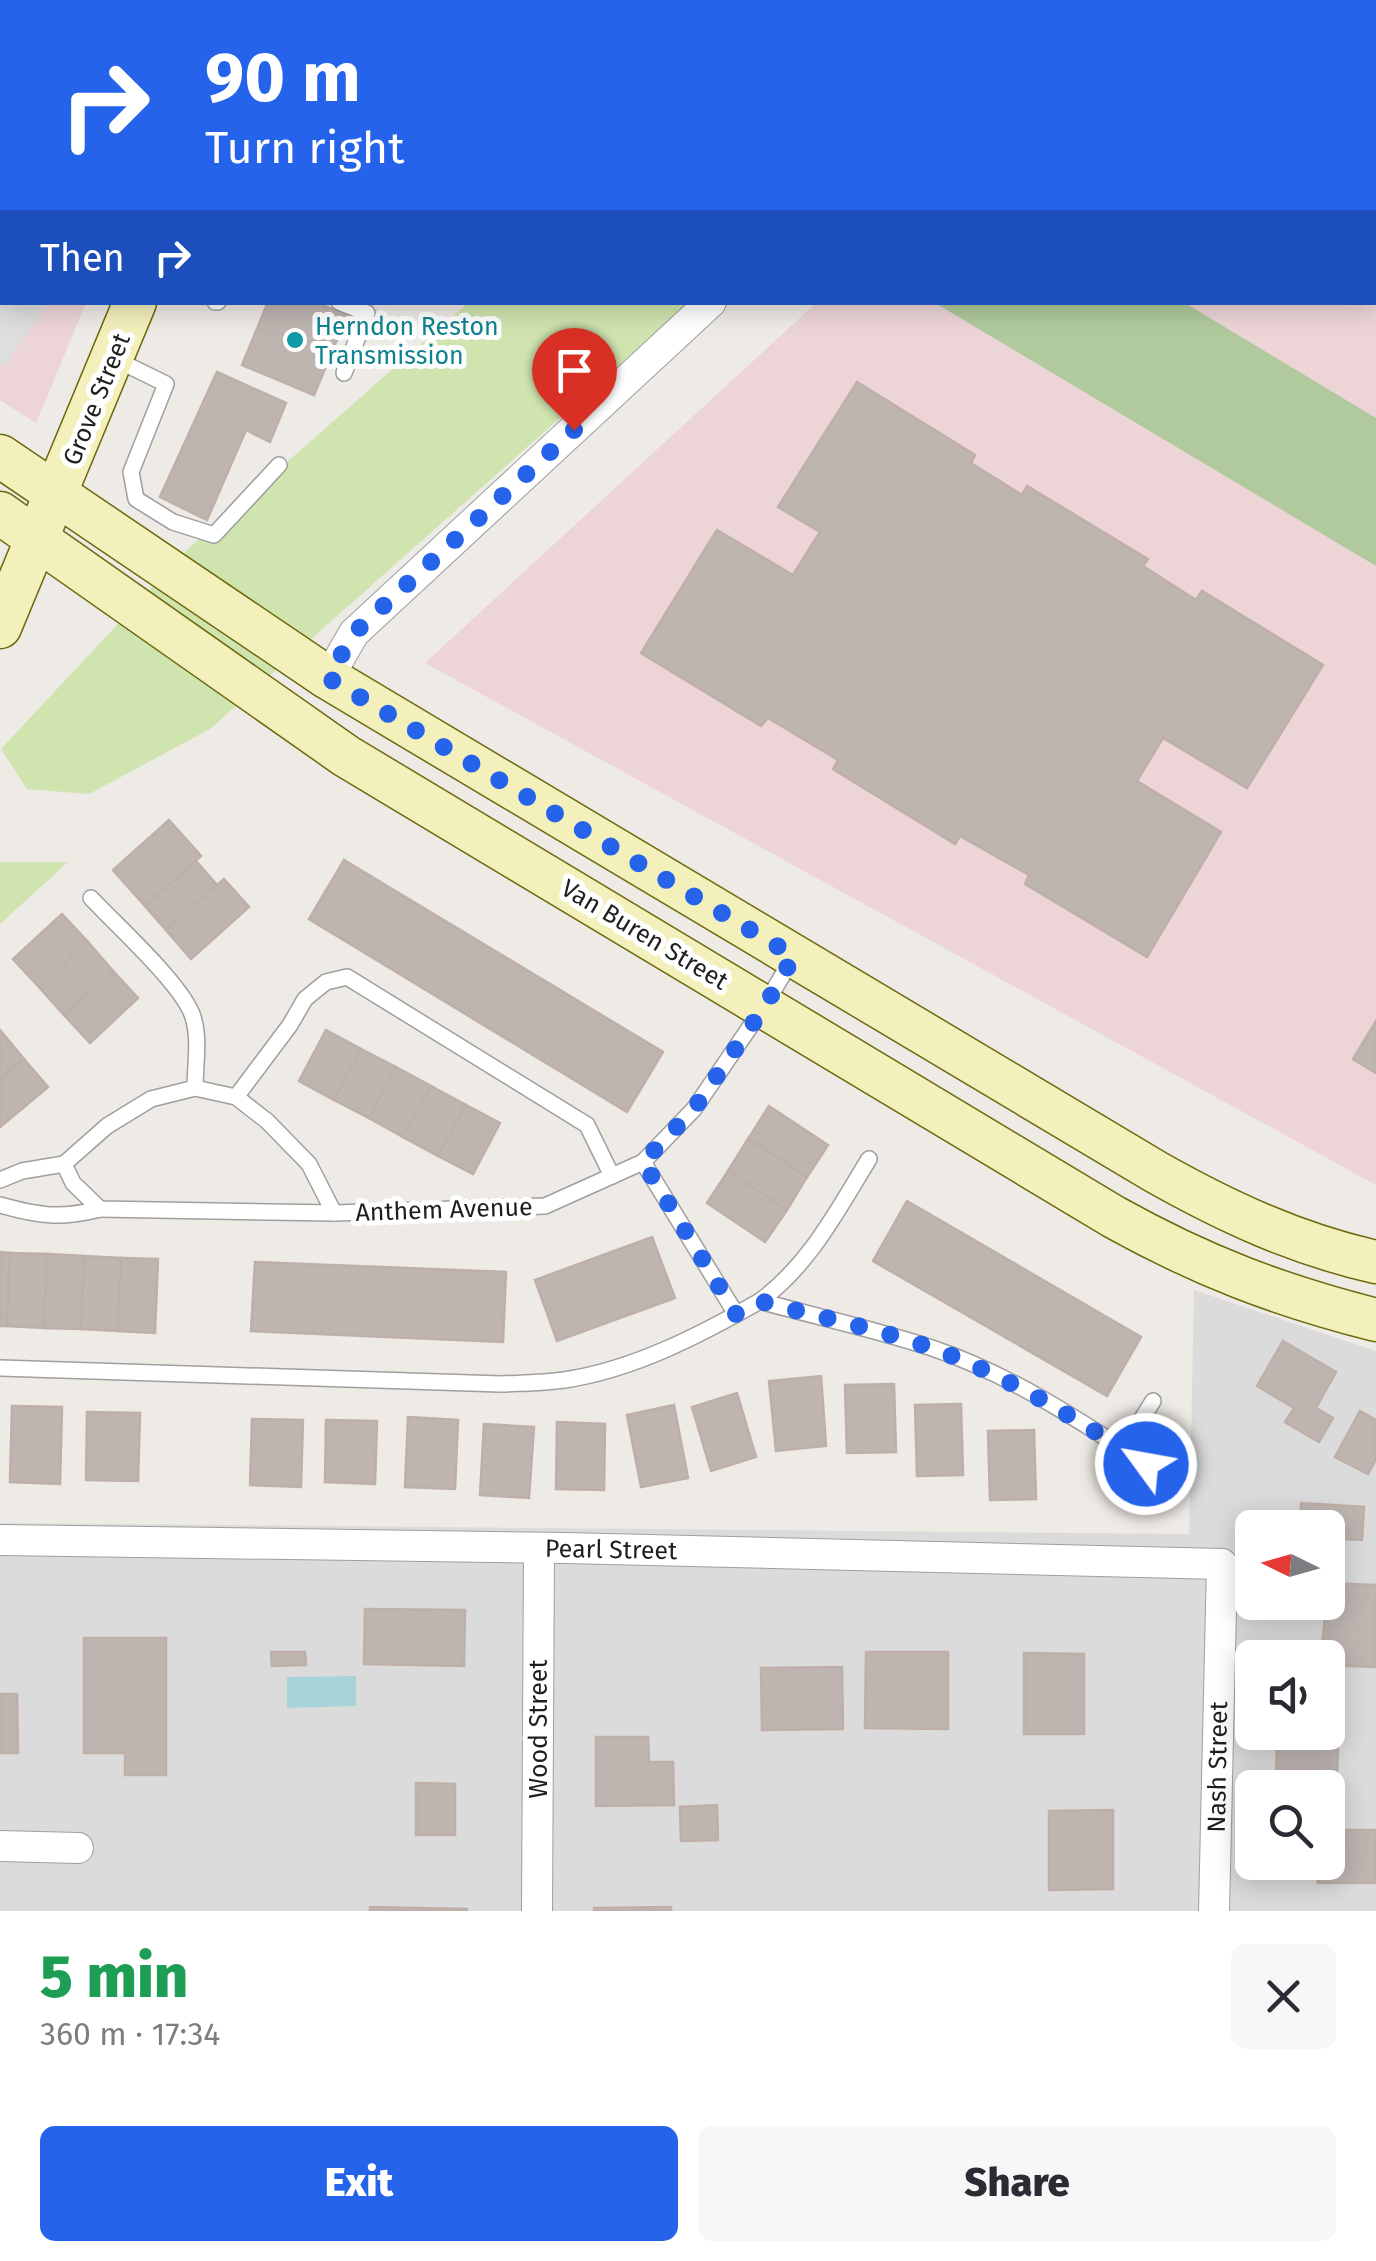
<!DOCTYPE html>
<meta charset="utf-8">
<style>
:root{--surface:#fff;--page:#f7f7f7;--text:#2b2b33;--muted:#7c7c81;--accent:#2563eb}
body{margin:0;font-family:"Fira Sans",sans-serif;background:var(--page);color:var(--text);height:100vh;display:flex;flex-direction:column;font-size:38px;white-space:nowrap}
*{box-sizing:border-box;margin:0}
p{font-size:32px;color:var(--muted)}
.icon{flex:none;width:55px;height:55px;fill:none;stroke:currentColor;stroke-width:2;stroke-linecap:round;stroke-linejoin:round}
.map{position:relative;height:1911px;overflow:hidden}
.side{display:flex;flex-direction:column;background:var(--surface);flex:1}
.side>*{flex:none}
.hud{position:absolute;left:0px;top:0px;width:1378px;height:305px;box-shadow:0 5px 25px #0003;background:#2563eb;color:#fff;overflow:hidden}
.needle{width:65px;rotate:275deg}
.controls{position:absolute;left:1235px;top:1510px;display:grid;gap:20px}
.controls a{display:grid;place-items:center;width:110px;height:110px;border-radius:15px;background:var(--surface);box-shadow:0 5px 25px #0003;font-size:50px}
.pin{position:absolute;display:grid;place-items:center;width:85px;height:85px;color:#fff;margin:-102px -42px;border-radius:50% 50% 50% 0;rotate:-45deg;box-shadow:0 0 10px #0007}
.pin .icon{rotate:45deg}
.me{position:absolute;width:110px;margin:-55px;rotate:302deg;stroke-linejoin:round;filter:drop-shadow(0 0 8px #0008)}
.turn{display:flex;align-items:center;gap:35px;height:210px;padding:0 40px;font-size:45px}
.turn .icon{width:130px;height:130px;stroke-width:2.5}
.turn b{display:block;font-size:70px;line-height:85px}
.then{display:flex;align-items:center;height:95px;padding:0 40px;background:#0003;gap:20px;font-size:38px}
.round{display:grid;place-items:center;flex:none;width:105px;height:105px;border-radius:15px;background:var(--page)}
.overview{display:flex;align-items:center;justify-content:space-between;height:170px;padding:0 40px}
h1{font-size:60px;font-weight:800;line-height:75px;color:#1e9e55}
.action{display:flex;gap:20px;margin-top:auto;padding:20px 40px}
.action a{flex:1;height:115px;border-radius:15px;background:var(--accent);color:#fff;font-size:40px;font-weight:800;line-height:115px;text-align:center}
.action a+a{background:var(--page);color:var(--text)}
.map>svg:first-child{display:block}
.residential{fill:#dcdbdb;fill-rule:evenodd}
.commercial{fill:#edd5d7}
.grass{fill:#cfe4ae}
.forest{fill:#b0ca9d}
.parking{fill:#dedede}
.water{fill:#a8d3d8}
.building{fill:#beb5b1;stroke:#beafa8;stroke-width:2.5}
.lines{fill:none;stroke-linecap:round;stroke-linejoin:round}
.lane-casing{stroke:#9f9f9f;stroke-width:18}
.street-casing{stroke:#9f9f9f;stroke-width:32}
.secondary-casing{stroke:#6c6a0e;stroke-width:45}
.lane{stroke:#fff;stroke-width:15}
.street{stroke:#fff;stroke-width:30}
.secondary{stroke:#f4f0bc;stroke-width:42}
.route{stroke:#2563eb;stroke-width:18;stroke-dasharray:0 32.4}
.culture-dot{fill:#0f9aa8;stroke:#fff;stroke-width:4}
.labels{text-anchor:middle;stroke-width:10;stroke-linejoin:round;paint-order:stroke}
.culture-label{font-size:25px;fill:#0d838f;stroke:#fff;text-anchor:start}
.street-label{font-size:25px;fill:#1e1e1e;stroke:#fff}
</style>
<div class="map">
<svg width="1376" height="1911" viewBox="0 0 1376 1911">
<rect width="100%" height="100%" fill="#eeeae5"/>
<path class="residential" d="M1194,1290L1376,1351V1911H0V1523L1189,1534ZM1252,1528H1328V1602H1252ZM1252,1658H1328V1732H1252ZM1252,1788H1328V1862H1252Z"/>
<g class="commercial">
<polygon points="0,0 211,0 2,2 2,302 86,303 36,423 0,400"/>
<polygon points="1145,0 1376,0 1376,1185 425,663 816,303 1375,302 1375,2 1142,2"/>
</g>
<g class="grass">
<polygon points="468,303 689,303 210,729 89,794 27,789 1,749 187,550"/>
<polygon points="0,862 68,862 0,924"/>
</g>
<polygon class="forest" points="935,303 1185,303 1376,418 1376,566"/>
<polygon class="parking" points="2,207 2,302 49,303 4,366 0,366"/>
<polygon class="water" points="356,1676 356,1706 287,1708 287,1677"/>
<g class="building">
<polygon points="441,0 617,0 619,2 439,2"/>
<polygon points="0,45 2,47 0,206"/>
<polygon points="1375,60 1376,60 1376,290 1375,289"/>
<polygon points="268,302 316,302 347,316 314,395 242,365"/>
<polygon points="217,372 286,403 270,442 246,430 207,520 160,497"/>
<polygon points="857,382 975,455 971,463 1022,495 1027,486 1148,559 1143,566 1196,600 1202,591 1323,665 1247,788 1163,738 1137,781 1221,832 1147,957 1025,884 1029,875 960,836 955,844 833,769 838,760 768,718 761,726 641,653 717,530 793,575 820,532 778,507"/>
<polygon points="169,820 201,856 145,906 113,870"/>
<polygon points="344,860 663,1052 627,1112 309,919"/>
<polygon points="196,861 217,885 166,930 145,906"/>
<polygon points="224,879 249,907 191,959 166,930"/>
<polygon points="62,914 88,942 39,987 13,959"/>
<polygon points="88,942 113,971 64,1015 39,987"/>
<polygon points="113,971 138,998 90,1043 64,1015"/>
<polygon points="1376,1021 1376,1073 1353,1059"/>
<polygon points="0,1030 24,1059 0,1079"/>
<polygon points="326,1030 361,1049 334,1100 299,1081"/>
<polygon points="361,1049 396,1067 369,1118 334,1100"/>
<polygon points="24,1059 48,1087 0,1127 0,1079"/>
<polygon points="396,1067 431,1086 403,1137 369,1118"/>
<polygon points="431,1086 466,1105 438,1156 403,1137"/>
<polygon points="466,1105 500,1123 473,1174 438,1156"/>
<polygon points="769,1106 828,1145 807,1177 748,1139"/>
<polygon points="748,1139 807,1177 787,1210 728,1171"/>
<polygon points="728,1171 787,1210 765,1242 707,1203"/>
<polygon points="907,1201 1141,1337 1107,1396 873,1261"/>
<polygon points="652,1237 675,1298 557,1341 535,1280"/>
<polygon points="0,1252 10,1253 7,1326 0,1326"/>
<polygon points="10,1253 47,1254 44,1328 7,1326"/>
<polygon points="47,1254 84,1256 81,1329 44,1328"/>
<polygon points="84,1256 121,1258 118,1331 81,1329"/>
<polygon points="121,1258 158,1259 155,1333 118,1331"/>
<polygon points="255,1262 506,1272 503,1342 251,1331"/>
<polygon points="1283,1341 1336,1372 1316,1408 1333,1418 1319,1442 1285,1422 1294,1408 1257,1386"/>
<polygon points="821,1376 826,1446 776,1451 769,1381"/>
<polygon points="894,1384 896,1452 847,1453 845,1385"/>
<polygon points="737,1393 756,1457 711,1471 692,1407"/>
<polygon points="961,1404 963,1475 917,1476 915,1405"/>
<polygon points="674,1405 688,1478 641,1487 627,1415"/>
<polygon points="12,1406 62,1407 60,1484 10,1482"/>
<polygon points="1360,1411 1376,1420 1376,1459 1368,1474 1335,1457"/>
<polygon points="87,1412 140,1413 138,1481 86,1480"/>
<polygon points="408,1417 458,1420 455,1489 405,1487"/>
<polygon points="252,1419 303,1420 301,1487 250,1485"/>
<polygon points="326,1420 377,1421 375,1484 325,1482"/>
<polygon points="557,1422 605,1424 604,1490 556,1489"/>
<polygon points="484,1424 534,1427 529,1498 480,1495"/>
<polygon points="1034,1430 1036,1499 990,1500 988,1431"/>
<polygon points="1301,1503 1364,1507 1362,1540 1328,1538 1328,1528 1300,1528"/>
<polygon points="1328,1583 1376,1585 1376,1667 1328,1665 1328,1658 1321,1658"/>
<polygon points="365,1609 465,1610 464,1666 364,1664"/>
<polygon points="84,1638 166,1638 166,1775 125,1775 125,1753 84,1753"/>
<polygon points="271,1652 305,1652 306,1665 272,1666"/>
<polygon points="866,1652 948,1652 948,1729 865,1728"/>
<polygon points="1024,1653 1084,1654 1084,1734 1024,1734"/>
<polygon points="842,1667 843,1729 762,1730 761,1668"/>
<polygon points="0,1694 17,1694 18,1753 0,1753"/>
<polygon points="1277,1732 1313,1732 1313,1744 1338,1744 1337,1778 1322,1778 1322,1788 1276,1788"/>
<polygon points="596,1737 648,1737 649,1762 673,1762 674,1805 596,1806"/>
<polygon points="416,1783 455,1784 455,1835 416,1835"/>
<polygon points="717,1805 718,1840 681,1841 680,1807"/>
<polygon points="1113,1810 1113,1889 1049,1890 1049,1811"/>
<polygon points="1328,1830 1376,1830 1375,1883 1318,1883 1316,1871 1306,1871 1306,1862 1328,1862"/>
<polygon points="370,1907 467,1909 467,1911 370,1911"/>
<polygon points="671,1907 671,1911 594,1911 594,1908"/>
</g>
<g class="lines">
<g class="lane-casing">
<g id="lane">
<polyline points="163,2 164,0"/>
<polyline points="0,291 2,287"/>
<polyline points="215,302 218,302"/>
<polyline points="339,302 367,313 344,373"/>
<polyline points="115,359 166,384 131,472 136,499 173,522 214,535 279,465"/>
<path d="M91,898C116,925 183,985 193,1017C200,1039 195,1066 195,1088"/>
<polyline points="236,1097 290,1025 305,999 326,982 347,977 587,1125 612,1176"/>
<path d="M869,1159C837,1211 810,1264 760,1301C817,1317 875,1329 932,1348C1016,1376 1094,1430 1168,1478"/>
<polyline points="643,1162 736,1314"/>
<polyline points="64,1164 107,1126 151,1099 195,1088 236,1097 267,1121 309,1164 334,1213 545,1206 643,1162 694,1109 765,1005 792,959"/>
<polyline points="0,1180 22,1171 64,1164 73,1183 100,1209 334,1213"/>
<path d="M0,1205C39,1216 60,1219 100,1209"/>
<path d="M0,1368L501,1384C522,1383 543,1383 564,1380C633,1370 700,1335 760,1301"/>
<polyline points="1123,1449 1153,1401"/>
</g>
</g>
<g class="street-casing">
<g id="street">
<polyline points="1038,2 1041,0"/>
<polyline points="328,678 354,633 711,302"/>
<polyline points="0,1540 565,1548 1222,1564 1214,1911"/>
<polyline points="0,1846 78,1848"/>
<polyline points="537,1911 539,1548"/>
</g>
</g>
<g class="secondary-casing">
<g id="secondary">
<polyline points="257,2 258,0"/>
<path d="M0,456L328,678L1156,1172C1227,1212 1296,1244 1376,1262"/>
<path d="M0,513L346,756L1114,1217C1202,1266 1278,1295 1376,1320"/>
<polyline points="0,627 135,302"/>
</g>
</g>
<use href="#lane" class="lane"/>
<use href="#street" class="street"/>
<use href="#secondary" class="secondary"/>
</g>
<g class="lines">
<path class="route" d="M574,430L354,633L328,678L794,956L765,1006L694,1109L643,1162L736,1314L760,1301C818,1317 881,1329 937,1350C1011,1378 1080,1421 1146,1464"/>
</g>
<circle class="culture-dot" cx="295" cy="340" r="10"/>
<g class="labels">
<g class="culture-label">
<text x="315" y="335">Herndon Reston<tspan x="315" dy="29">Transmission</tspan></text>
</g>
<g class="street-label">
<text transform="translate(96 399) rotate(-68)" y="9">Grove Street</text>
<text transform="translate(645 934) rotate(31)" y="9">Van Buren Street</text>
<text transform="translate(444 1209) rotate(-2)" y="9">Anthem Avenue</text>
<text transform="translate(611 1549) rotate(1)" y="9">Pearl Street</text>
<text transform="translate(538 1729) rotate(-90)" y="9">Wood Street</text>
<text transform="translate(1217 1767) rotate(-89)" y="9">Nash Street</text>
</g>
</g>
</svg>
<div class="controls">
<a><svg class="needle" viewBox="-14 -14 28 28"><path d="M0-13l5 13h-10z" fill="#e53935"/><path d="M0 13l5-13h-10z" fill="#7c7c81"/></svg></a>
<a><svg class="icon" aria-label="sound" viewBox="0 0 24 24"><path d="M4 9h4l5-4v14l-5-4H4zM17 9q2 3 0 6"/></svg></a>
<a><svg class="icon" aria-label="search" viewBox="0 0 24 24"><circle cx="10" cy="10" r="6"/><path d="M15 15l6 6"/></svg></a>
</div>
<div class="pin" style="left:574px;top:430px;background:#d93025"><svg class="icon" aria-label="arrive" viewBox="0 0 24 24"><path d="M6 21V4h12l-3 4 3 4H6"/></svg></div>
<svg class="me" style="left:1146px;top:1464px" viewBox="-20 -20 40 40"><circle r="17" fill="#2563eb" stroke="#fff" stroke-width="3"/><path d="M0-11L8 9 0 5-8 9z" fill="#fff"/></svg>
<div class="hud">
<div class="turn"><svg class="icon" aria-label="right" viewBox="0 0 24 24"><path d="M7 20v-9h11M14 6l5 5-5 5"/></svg><div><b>90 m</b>Turn right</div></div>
<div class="then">Then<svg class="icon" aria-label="right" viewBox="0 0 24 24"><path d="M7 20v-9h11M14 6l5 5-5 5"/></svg></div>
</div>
</div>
<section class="side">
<div class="overview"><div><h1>5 min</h1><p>360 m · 17:34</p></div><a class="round"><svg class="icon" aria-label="close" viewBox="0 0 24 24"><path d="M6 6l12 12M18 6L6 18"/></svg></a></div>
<div class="action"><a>Exit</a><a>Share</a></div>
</section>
